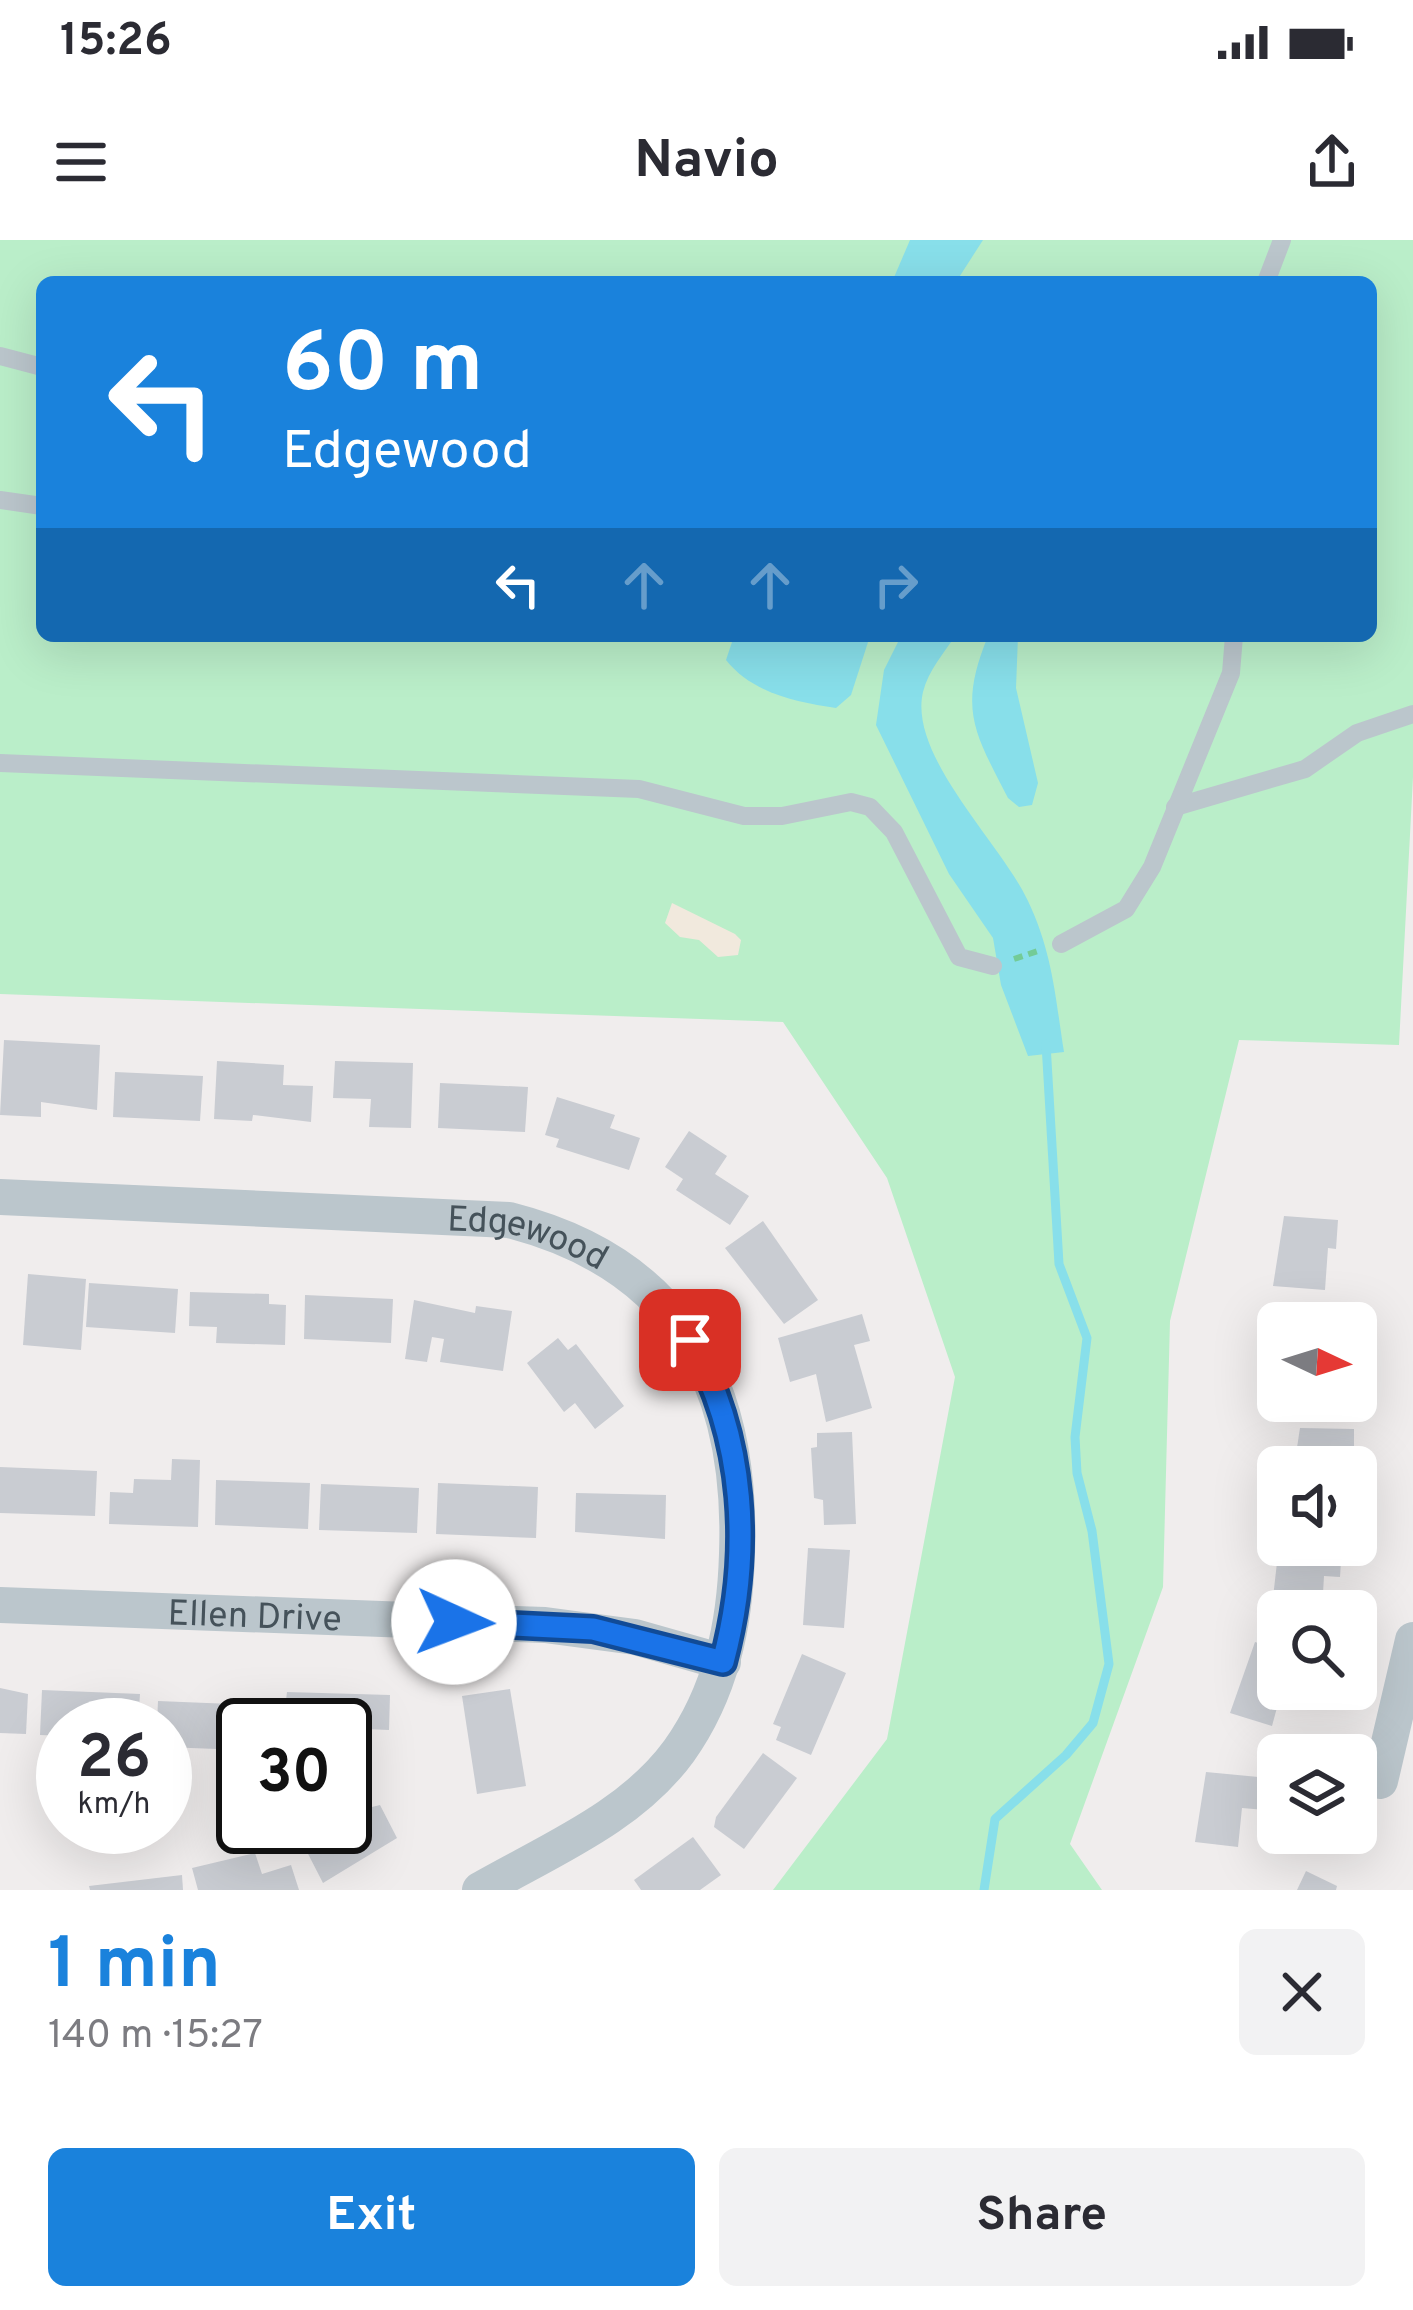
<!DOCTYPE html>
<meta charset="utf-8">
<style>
:root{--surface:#fff;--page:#f2f2f3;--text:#2b2b33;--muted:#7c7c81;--accent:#1a82dc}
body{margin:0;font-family:Overpass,sans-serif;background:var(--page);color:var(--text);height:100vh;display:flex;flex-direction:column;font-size:45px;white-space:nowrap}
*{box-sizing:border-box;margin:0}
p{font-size:39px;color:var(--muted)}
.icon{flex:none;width:66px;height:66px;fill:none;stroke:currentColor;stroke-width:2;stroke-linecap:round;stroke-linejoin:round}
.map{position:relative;height:1650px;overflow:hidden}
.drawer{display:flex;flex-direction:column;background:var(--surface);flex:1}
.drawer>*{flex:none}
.banner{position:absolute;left:36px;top:36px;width:1341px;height:366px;border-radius:18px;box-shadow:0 12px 48px #0002;background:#1a82dc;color:#fff;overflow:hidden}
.needle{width:78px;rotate:94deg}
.buttons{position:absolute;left:1257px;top:1062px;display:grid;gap:24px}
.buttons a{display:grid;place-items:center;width:120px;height:120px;border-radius:18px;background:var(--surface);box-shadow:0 12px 48px #0002;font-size:60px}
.speed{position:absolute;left:36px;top:1458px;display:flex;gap:24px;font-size:60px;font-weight:700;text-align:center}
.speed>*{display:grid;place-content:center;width:156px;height:156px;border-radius:50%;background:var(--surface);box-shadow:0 12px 48px #0002;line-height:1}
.speed small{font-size:30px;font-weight:400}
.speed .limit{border:6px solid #111;border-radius:18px;background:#fff;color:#111}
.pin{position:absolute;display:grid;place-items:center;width:102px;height:102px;color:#fff;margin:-51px;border-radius:24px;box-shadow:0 6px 18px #0006}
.me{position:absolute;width:132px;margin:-66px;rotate:92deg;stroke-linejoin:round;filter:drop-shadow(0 0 9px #0008)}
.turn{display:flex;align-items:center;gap:42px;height:252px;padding:0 48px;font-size:54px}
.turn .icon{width:156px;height:156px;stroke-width:2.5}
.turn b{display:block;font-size:84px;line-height:102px}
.lanes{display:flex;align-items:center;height:114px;padding:0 48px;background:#0003;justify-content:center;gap:60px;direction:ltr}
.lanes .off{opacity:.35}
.round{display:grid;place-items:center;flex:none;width:126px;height:126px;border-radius:18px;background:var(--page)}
.overview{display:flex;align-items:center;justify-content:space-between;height:204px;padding:0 48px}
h1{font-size:72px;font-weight:700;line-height:90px;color:var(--accent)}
.action{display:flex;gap:24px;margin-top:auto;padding:24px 48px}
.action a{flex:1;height:138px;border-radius:18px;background:var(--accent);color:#fff;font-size:48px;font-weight:700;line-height:138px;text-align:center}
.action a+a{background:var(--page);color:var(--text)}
.status{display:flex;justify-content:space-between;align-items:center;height:84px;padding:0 60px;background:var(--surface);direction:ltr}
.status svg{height:33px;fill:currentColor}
header{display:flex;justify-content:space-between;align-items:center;height:156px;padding:0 48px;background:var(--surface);font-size:54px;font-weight:700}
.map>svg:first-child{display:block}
.green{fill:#baeec9;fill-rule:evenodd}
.sand{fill:#f1e9dd}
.water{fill:#88dfea}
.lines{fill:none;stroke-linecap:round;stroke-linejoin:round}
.stream{stroke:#88dfea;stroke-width:9}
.building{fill:#c9ccd2}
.path{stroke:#73cb97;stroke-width:6;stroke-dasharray:9 6;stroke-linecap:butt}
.lane{stroke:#bbc6cc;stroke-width:18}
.street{stroke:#bbc6cc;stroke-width:36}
.route-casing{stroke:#114b97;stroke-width:30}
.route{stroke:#1a73e8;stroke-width:21}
.labels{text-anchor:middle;stroke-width:10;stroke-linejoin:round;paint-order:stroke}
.street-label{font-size:36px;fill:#45525a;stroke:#fff}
</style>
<div class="status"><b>15:26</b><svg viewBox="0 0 49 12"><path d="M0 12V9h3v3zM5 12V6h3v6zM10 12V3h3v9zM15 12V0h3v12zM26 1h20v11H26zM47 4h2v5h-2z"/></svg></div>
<header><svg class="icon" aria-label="menu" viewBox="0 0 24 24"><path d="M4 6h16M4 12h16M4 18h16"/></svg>Navio<svg class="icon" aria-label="share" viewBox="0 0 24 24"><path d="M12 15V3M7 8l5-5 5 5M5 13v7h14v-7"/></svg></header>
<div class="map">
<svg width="1413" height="1650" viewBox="0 0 1413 1650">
<rect width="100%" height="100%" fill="#f0eded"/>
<path class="green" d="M0,0H1413V537L1399,805L1239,800L1170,1081L1163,1347L1070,1604L1102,1650H773L887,1499L955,1137L887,938L783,782L0,754ZM42,42H1371V396H42Z"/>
<polygon class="sand" points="672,663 735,694 741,700 738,715 718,717 699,700 680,697 665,683"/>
<g class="water">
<polygon points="910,0 983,0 956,42 892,42"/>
<path d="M734,396H870L851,455L836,468C796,462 752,453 726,420Z"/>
<path d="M901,396H955C944,413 928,431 923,452C908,516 1001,603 1028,661C1053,714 1055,756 1064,812L1028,816L1001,745L993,698L949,634L876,485L884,430Z"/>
<path d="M988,396H1018L1016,448L1038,543L1032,565L1019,567L1008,558C974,492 958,469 988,396Z"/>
</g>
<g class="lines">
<polyline class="stream" points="984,1650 995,1579 1066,1515 1093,1483 1109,1424 1092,1291 1077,1233 1075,1197 1087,1098 1059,1024 1046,804"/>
</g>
<g class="building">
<polygon points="4,800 100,805 97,870 41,862 41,877 0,875"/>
<polygon points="217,821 284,825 283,845 313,846 311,882 253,875 252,881 214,879"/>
<polygon points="335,821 413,823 411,888 369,887 371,859 333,858"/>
<polygon points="115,832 203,836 200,881 113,877"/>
<polygon points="440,843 528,847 525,892 438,888"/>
<polygon points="557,857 615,875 610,888 640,898 629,930 556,907 559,899 545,895"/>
<polygon points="689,891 727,916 715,934 749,956 730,985 676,950 683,939 665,927"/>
<polygon points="1284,976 1338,980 1336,1009 1328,1008 1325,1050 1273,1046"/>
<polygon points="763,981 818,1060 784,1084 725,1008"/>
<polygon points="28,1034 86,1039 81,1110 23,1105"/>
<polygon points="89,1043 178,1049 175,1093 86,1087"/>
<polygon points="190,1052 269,1054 269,1064 286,1065 285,1105 216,1103 217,1087 189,1086"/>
<polygon points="305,1055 393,1059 391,1103 304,1099"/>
<polygon points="414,1060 475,1073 476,1066 512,1071 503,1131 440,1122 444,1099 432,1097 427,1122 405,1119"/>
<polygon points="862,1074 870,1101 854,1105 872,1168 826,1182 816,1134 790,1142 778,1098"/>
<polygon points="558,1098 568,1110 576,1104 624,1166 595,1189 575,1163 564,1172 527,1123"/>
<polygon points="1300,1188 1354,1189 1354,1220 1346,1220 1346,1227 1294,1227"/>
<polygon points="852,1192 856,1284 824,1285 823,1260 814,1258 811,1208 817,1207 817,1193"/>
<polygon points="172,1219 200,1220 198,1287 109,1284 110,1252 133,1253 134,1239 171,1240"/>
<polygon points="0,1227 97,1231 95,1276 0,1273"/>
<polygon points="216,1240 310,1243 308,1289 215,1285"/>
<polygon points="438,1243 538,1247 536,1298 436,1294"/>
<polygon points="321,1244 419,1248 417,1293 319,1290"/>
<polygon points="576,1253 666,1255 665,1299 575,1292"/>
<polygon points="1279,1305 1342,1305 1340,1337 1324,1336 1322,1371 1271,1375"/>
<polygon points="808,1308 850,1310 844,1388 803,1385"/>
<polygon points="1255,1402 1278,1409 1278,1449 1282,1449 1272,1486 1230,1473"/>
<polygon points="802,1414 846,1433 811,1515 776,1500 781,1487 773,1484"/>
<polygon points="0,1448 28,1454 26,1494 0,1493"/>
<polygon points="510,1449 526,1546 477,1554 462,1456"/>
<polygon points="42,1450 140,1454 138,1485 63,1485 63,1496 40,1495"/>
<polygon points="287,1452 390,1455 389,1490 270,1485 271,1460 286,1460"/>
<polygon points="158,1461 256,1465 255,1485 243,1485 243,1510 165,1507 165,1485 157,1485"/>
<polygon points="763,1513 797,1538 744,1609 714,1587 716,1577"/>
<polygon points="1206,1532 1269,1538 1265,1570 1242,1568 1238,1607 1195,1602"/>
<polygon points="380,1565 397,1598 323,1643 304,1606 330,1587 345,1587 345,1579 364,1569"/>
<polygon points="693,1597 721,1635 700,1650 641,1650 634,1640"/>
<polygon points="255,1613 262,1634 291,1625 299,1650 198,1650 192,1628"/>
<polygon points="1306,1631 1337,1646 1336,1650 1297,1650"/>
<polygon points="182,1635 183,1650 90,1650 89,1646"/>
</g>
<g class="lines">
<polyline class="path" points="1014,719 1041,710"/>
<g class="lane">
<polyline points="1266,42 1282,0"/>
<polyline points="0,116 42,127"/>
<polyline points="0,260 42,266"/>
<polyline points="0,523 639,549 744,576 782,576 851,562 870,567 894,592 959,717 993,726"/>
<polyline points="1175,567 1305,529 1357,493 1413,474"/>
<polyline points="1061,704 1126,669 1152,627 1231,433 1234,396"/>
</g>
<g class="street">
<path id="s1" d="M0,957L509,980C681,1024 743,1146 737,1314C735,1385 721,1452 679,1511C631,1577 550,1610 480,1650"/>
<path id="s2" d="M0,1365L545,1385L635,1397L723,1422"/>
<polyline points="1380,1541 1413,1400"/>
</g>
</g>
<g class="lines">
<g class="route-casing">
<path id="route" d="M454,1382L593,1389L723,1422C752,1314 746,1197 690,1100"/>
</g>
<use href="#route" class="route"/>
</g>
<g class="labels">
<g class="street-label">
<text dy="13" stroke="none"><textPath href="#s1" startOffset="531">Edgewood</textPath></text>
<text dy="13" stroke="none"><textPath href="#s2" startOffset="255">Ellen Drive</textPath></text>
</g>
</g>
</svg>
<div class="buttons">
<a><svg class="needle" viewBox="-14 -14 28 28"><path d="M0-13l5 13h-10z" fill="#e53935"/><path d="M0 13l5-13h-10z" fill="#7c7c81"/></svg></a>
<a><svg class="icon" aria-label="sound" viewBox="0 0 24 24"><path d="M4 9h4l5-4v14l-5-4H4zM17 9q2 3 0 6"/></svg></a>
<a><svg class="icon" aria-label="search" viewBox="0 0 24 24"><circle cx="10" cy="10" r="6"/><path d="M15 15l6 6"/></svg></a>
<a><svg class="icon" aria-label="layers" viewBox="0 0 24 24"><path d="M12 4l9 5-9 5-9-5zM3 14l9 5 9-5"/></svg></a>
</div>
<div class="speed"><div>26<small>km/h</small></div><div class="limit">30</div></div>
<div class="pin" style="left:690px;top:1100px;background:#d93025"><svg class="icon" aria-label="arrive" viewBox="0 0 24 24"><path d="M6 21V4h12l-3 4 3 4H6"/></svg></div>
<svg class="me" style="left:454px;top:1382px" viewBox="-20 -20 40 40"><circle r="19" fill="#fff"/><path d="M0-13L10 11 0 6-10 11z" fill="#1a73e8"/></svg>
<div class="banner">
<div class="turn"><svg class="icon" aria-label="left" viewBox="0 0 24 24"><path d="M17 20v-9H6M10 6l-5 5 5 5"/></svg><div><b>60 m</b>Edgewood</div></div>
<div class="lanes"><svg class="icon" aria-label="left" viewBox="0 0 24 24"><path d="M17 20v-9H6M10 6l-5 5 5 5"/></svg><svg class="icon off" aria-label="ahead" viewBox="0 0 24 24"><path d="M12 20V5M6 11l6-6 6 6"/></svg><svg class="icon off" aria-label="ahead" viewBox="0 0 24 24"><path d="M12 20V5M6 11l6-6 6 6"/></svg><svg class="icon off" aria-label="right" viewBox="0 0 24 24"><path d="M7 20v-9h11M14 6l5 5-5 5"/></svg></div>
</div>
</div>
<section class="drawer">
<div class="overview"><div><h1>1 min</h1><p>140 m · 15:27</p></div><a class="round"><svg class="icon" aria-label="close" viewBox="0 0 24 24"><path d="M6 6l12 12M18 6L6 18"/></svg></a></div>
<div class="action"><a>Exit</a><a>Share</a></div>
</section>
